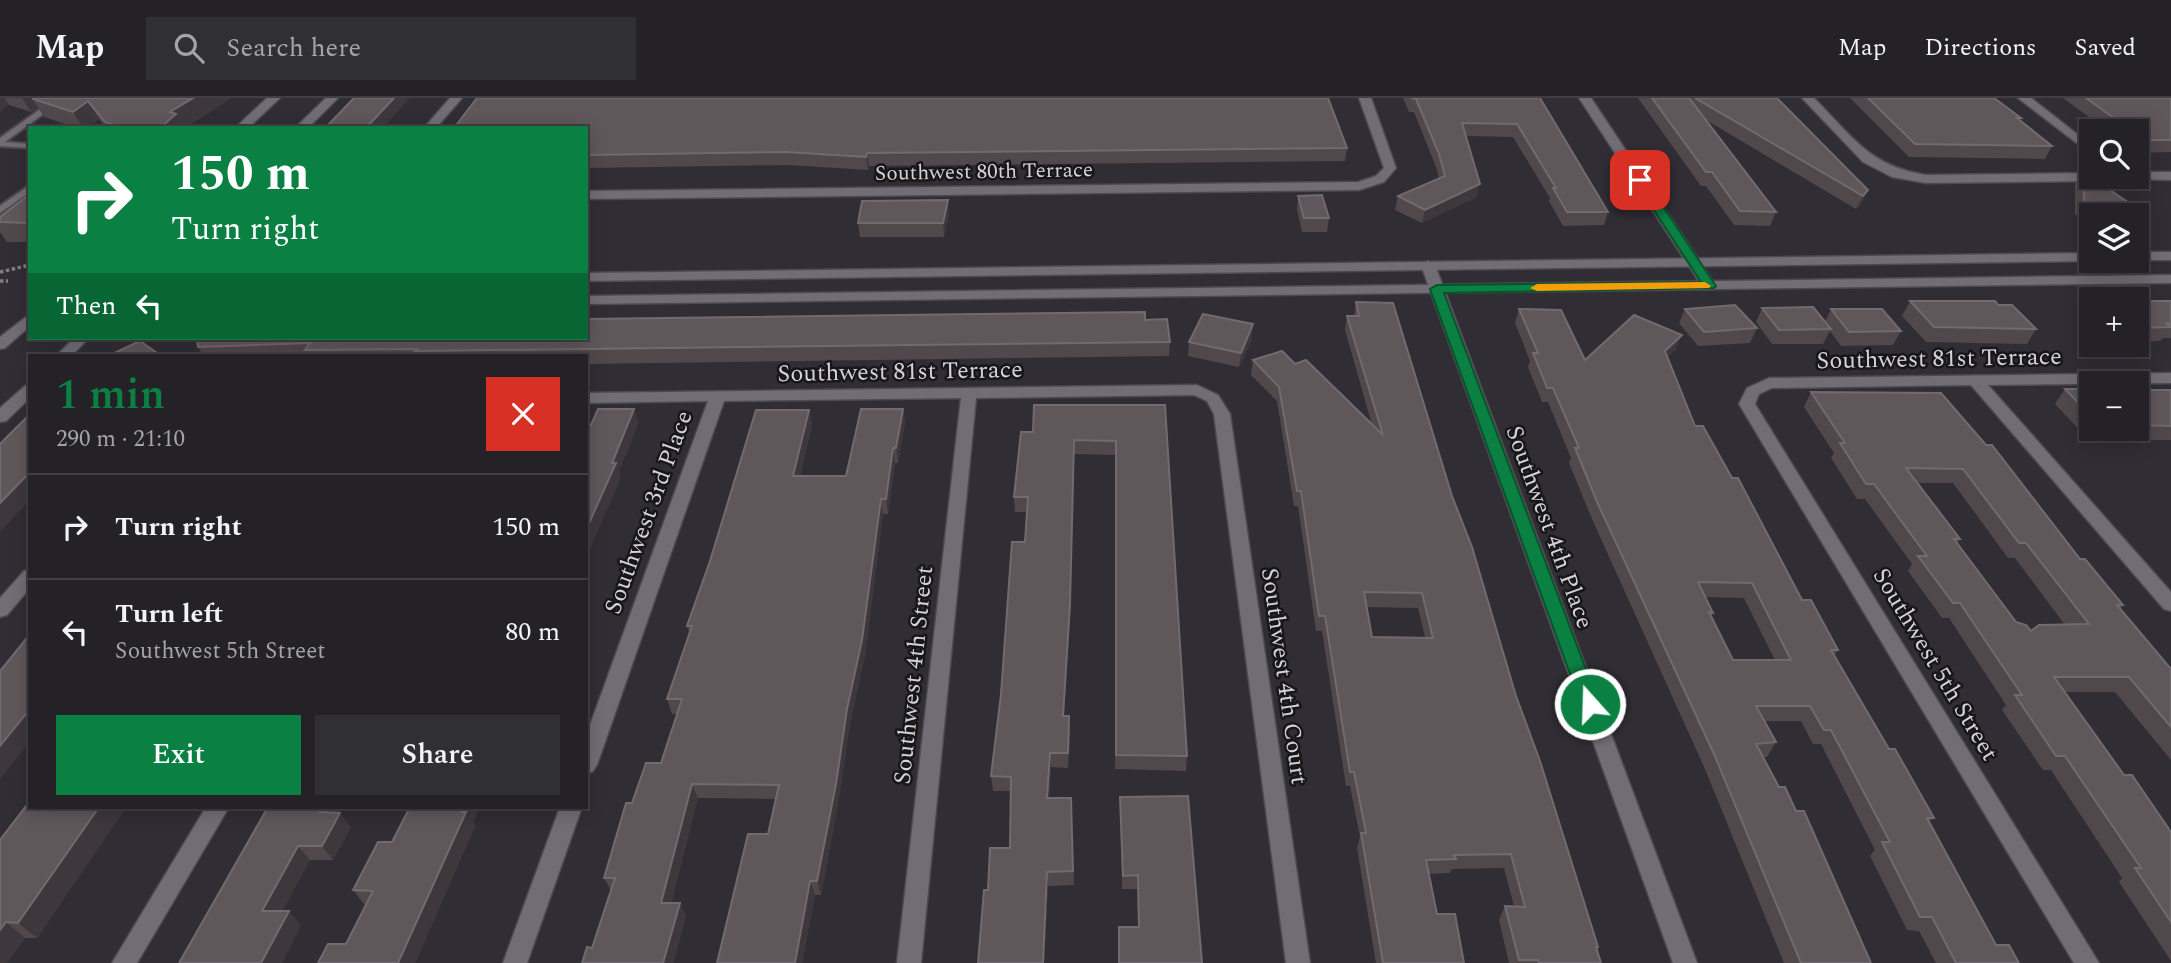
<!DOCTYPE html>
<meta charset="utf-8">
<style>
:root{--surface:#242227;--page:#302f33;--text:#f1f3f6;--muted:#a3a4a7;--line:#413f44;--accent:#0b8043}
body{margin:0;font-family:Spectral,serif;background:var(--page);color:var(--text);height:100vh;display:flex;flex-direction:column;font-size:26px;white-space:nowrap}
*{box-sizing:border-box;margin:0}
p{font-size:23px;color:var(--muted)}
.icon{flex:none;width:38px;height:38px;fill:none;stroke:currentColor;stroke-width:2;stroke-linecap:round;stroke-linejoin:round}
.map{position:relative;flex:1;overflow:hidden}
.details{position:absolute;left:28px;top:256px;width:560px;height:455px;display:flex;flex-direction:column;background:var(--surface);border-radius:0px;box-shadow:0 4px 18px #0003,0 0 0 2px var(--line)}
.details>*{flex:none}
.guide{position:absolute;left:28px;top:28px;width:560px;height:214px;border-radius:0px;box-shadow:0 4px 18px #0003,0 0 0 2px var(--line);background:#0b8043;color:#fff;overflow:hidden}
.tools{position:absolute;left:2079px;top:21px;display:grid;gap:14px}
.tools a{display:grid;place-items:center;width:70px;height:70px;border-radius:0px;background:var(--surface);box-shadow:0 4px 18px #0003,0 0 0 2px var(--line);font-size:35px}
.pin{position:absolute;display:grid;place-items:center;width:60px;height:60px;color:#fff;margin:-30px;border-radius:14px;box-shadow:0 4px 10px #0006}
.me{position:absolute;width:77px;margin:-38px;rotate:340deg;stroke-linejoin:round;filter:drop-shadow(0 0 5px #0008)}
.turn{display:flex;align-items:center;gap:24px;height:147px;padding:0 28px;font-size:32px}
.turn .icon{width:91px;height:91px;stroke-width:2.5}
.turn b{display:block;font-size:49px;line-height:60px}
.then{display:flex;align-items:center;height:66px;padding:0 28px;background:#0003;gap:14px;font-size:26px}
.round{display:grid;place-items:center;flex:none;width:74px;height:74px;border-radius:0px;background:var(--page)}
.summary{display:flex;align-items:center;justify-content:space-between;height:119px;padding:0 28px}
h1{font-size:42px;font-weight:600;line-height:52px;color:var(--accent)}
.cta{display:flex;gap:14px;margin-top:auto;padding:14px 28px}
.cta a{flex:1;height:80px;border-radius:0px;background:var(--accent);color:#fff;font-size:28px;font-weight:600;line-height:80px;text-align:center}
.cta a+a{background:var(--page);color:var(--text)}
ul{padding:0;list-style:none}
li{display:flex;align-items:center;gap:21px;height:105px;padding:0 28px;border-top:2px solid var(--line)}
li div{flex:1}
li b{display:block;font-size:26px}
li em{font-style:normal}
header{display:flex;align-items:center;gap:42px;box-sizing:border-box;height:98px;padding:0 35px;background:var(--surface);border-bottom:2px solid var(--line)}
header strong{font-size:33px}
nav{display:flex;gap:38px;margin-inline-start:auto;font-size:24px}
.search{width:490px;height:63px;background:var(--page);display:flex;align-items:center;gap:18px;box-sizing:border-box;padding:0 24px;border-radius:0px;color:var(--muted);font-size:26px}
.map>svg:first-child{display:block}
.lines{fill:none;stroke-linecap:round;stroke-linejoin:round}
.lane-casing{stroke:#4d4a4f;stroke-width:4}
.street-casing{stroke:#4d4a4f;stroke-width:3}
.secondary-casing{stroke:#4d4a4f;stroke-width:3}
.path{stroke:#807d83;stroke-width:3.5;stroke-dasharray:3.5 2.5;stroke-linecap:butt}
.lane{fill:#716d75;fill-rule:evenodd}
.street{fill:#716d75;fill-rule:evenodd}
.secondary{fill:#716d75;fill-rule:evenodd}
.wall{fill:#51484b;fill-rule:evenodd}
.shaded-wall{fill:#3e373c}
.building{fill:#5f575a;stroke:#716a6e;stroke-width:2;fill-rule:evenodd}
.route{fill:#0b8043;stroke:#07532c;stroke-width:2}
.slow{fill:#f59e0b}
.labels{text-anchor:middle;stroke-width:5;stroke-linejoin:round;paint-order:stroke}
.far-street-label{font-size:21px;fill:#d4d2d6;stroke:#171619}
.street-label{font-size:24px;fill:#d4d2d6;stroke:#171619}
</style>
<header>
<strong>Map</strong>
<div class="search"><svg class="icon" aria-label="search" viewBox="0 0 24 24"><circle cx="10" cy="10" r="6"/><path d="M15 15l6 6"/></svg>Search here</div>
<nav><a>Map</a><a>Directions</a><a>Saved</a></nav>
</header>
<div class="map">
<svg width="2171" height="865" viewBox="0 0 2171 865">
<rect width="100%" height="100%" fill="#302d34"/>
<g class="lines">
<g class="lane-casing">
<g id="lane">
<polygon points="56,0 65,0 5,44 30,46 30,50 0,48 0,40"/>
<polygon points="30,87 30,94 0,115 0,108"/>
</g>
</g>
<g class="street-casing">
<g id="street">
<polygon points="450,0 462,0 436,30 424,30"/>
<polygon points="1359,0 1371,0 1396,70 1384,84 1359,92 586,101 586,93 1358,84 1376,78 1384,70"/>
<polygon points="1579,0 1591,0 1716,188 1714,191 1704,191"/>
<path d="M1802,0H1814C1853,39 1869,68 1926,77L2091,75V79H2097L2091,83L1926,85L1892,79L1863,64Z"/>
<polygon points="2018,0 2031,0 2091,47 2091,56"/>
<polygon points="2137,74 2171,74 2171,82 2133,81 2131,79 2137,79"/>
<polygon points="1428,163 1435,167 1697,865 1673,865 1421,167"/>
<polygon points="2171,275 2171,285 1988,287 2171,494 2171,513 2164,511 1971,287 1772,290 1759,296 1755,306 2099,865 2074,865 1739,306 1747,290 1769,280"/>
<polygon points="1197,287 1218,297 1230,316 1310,865 1286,865 1214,316 1207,303 1194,297 976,300 921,865 897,865 961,300 724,303 597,667 593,673 586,676 586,638 708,303 586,305 586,295"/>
<polygon points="30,472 30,490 7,517 0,519 0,500 24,473"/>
<polygon points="206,709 229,709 137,865 112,865"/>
<polygon points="560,709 582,709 527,865 503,865"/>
</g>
</g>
<g class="secondary-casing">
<g id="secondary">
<polygon points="267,0 280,0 248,30 235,30"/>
<polygon points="326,0 338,0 308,30 295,30"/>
<rect x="2137" y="154" width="34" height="8"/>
<polygon points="2091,155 2091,163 586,183 586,175"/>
<polygon points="2171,177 2171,185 586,206 586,198"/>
<polygon points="30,216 30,228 5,250 0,251 0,239"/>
<polygon points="74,240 89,240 72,257 57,257"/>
<polygon points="30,286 30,300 6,323 0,324 0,310 25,288"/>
</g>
</g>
<g class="path">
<polyline points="0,174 30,167"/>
<polyline points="0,183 8,183"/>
</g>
<use href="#lane" class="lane"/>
<use href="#street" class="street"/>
<use href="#secondary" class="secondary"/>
</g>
<g class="wall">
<polygon points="0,0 231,0 185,30 106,30 99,21 87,30 77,30 44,19 38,10 31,14 9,7"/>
<polygon points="1403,0 1540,0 1608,114 1604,127 1563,128 1549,103 1550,100 1513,39 1466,38 1477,99 1422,125 1395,112 1398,98 1439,80 1436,69 1414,14 1409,14"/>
<polygon points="1638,0 1777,0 1868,92 1861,106 1856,111 1706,22 1776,114 1770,128 1734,127 1706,88 1701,88"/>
<polygon points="1850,0 1994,0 2021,20 2020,22 2052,48 2045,61 1909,59"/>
<polygon points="2063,0 2171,0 2171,54 2137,55 2137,33 2108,33"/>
<polygon points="586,30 1347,50 1345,63 869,68 868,72 789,67 586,70"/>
<polygon points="2083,73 2135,109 2130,117 2091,117 2091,123 2084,123 2075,116 2075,86"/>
<polygon points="30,96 30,144 7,144 0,134 0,119"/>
<polygon points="1298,98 1329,120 1327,134 1302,134 1297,111"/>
<polygon points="949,115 944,139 860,139 858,125"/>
<polygon points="1910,203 1998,207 2036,231 2027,246 1926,244 1902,218"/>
<polygon points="2091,203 2091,226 2082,217"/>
<polygon points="2137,203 2171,203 2171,240 2163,240 2160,243 2137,244"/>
<path d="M1356,204L1452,398L1598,849L1597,851L1601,865H1509L1499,822L1505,808H1514L1504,770L1452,771L1450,775L1429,776L1437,816L1464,865H1376L1357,750L1360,739L1350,688H1346L1322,533H1316L1298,408H1294L1277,303L1251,277L1253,262L1295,266L1372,327L1345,232L1347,218H1354ZM1367,509L1418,510L1425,539H1372Z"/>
<polygon points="1762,210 1825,224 1831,211 1901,233 1893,247 1841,248 1830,233 1823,246 1772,246 1756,224"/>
<path d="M1519,211L1585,262L1676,251L1667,259L1695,328L1732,380L1802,502L1838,552L1834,558L1889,651L1934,720L1929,724L1996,847L2019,865H1936L1919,833L1907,832L1870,758L1875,752L1821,646H1813L1801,623H1764L1776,644L1767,659H1763L1871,865H1784L1705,671L1592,421L1569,365L1571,360L1548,304H1542L1528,269L1530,263L1515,225ZM1706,499L1744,500L1775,562H1733L1711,518L1713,515Z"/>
<polygon points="1685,211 1757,230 1750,245 1698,248 1679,225"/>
<polygon points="1145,222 1170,244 1169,258 586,266 586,257 203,257 198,249 197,240"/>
<polygon points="1252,241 1239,269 1188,258 1189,244"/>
<polygon points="2065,291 2091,291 2091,331 2137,331 2137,292 2171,292 2171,342 2089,342 2055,306"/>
<path d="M1811,294L1941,295L2080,461L2123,507L2120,511L2171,571V662L2115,594H2064L2124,677L2171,734V863L2119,784L2122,780L2051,672H2043L2002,612L2006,607L1949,520H1942L1908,473L1912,466L1865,401H1857L1831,360L1834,355L1804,309ZM1917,385H1953L2008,460H2015L2065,527L2031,533L2016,524L1957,446L1960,441Z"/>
<polygon points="1165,307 1187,658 1186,673 1115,671 1116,357 1074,356 1070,521 1064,618 1070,633 1068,670 1051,669 1049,700 1071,700 1074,787 1048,788 1044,865 978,865 988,792 1010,750 1011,693 993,693 991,678 1025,444 1027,414 1015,414 1014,399 1033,334"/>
<polygon points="903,311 905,325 898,365 895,365 888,416 883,416 865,557 850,625 839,700 821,797 815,797 802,865 717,865 768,736 776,701 698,700 671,805 680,805 686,819 673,865 582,865 592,850 611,793 604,780 632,705 661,665 677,616 672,616 667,601 689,535 687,528 809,312 812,327 800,378 846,378"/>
<polygon points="1120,699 1202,865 1119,865 1119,829 1138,829 1137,791 1122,791"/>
<polygon points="30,709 126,709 37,840 25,840 7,865 0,865 0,742"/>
<polygon points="268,709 342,709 339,715 351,729 333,762 310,762 282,813 301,827 282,865 179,865"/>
<polygon points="473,724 475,728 415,865 318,865 346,846 367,806 364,806 353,792 392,744"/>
</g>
<g class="shaded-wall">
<polygon points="0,0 5,0 9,7 0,14"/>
<polygon points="22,0 51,0 33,1 38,10 31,14"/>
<polygon points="193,0 231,0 185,30 160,30 170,14"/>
<polygon points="394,0 410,0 383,30 366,30"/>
<polygon points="88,3 99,21 87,30 83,30 73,14"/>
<polygon points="867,55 869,68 868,72 866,59"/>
<polygon points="1480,86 1477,99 1422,125 1425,112"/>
<polygon points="1868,92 1861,106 1856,111 1863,98"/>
<polygon points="948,102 949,115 944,139 943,125"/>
<polygon points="1253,226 1252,241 1239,269 1241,255"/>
<polygon points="1682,237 1676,251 1659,268 1665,253"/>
<polygon points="634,311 639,325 619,374 621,380 586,460 586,432"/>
<polygon points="903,311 905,325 898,365 896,350"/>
<polygon points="809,312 812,327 796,393 793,378"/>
<polygon points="1074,342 1070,521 1063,632 1063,618"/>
<polygon points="893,350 895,365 888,416 886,401"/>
<polygon points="30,374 30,402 0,434 0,405"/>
<polygon points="881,401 883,416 865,557 850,625 839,700 821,797 817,783"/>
<polygon points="30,611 30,644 0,681 0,648"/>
<polygon points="1050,655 1051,669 1048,715 1047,700"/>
<polygon points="692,686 698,700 668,819 661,805"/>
<polygon points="99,709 126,709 37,840 18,825"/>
<polygon points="323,709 342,709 331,729 320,714"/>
<polygon points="464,709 480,709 473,724 475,728 415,865 398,865"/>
<polygon points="340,715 351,729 333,762 322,748"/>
<polygon points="298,748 310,762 275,826 262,813"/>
<polygon points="1047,774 1048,788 1044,865 1043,865"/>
<polygon points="810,783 815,797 802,865 795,865"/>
<polygon points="680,805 686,819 673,865 663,865"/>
<polygon points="289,813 301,827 282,865 261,865"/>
<polygon points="6,824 25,840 7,865 0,865 0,832"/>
</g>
<g class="building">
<polygon points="33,0 193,0 170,14 176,16 160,30 115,30 117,28 105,24 88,3 73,14 33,1"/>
<polygon points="354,0 394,0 366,30 325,30"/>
<polygon points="477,0 1328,0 1347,50 867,55 866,59 786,54 586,57 586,30 454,30"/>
<polygon points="1411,0 1540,0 1608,114 1567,114 1553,90 1556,90 1517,26 1462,25 1480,86 1425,112 1398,98 1445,78 1439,56 1416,1"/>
<polygon points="1652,0 1689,0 1776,114 1740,113 1712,74 1706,74"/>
<polygon points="1695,0 1777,0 1868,92 1863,98"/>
<polygon points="1868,0 1994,0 2021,20 2017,20 2052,48 1915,46"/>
<polygon points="2086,0 2171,0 2171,42 2145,42 2137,37 2137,33 2132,33"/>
<polygon points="2083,73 2091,79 2135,109 2092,110 2084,103"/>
<polygon points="30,96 30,125 0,124 0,119"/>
<polygon points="1322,97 1329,120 1304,120 1298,98"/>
<polygon points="948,102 943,125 858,125 862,103"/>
<polygon points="1910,203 1995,203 1998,207 2012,207 2036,231 1934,229"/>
<polygon points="2137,203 2171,203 2171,226 2166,225 2171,229 2137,230"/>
<path d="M1356,204L1393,205L1452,398L1472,449L1516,598L1540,663L1598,849H1596L1601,865H1539L1538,862H1519L1505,808L1525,809L1511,756L1454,757L1456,761L1426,762L1437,816H1455L1464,865H1383L1361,735H1366L1354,674H1350L1325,518H1319L1301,393H1297L1279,289L1253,262L1282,253L1295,266L1306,262L1383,337L1347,218H1359ZM1364,494L1422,495L1433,540L1372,539Z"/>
<polygon points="1735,207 1757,230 1704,234 1685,211"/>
<polygon points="1813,209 1831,231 1779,232 1762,210"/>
<path d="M1519,211L1561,212L1585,262L1634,217L1682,237L1665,253L1695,328H1703L1732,380H1738L1802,502H1811L1838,552H1831L1889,651H1895L1934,720H1927L1996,847H2009L2019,865H1956L1932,819H1920L1882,744H1890L1831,632H1824L1810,608H1756L1776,644L1756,646L1779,689H1785L1796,713H1804L1871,865H1801L1714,656L1598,406L1575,350H1579L1553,290H1547L1533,255H1538ZM1698,484L1752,485L1791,562H1733L1709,514L1713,515Z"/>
<polygon points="1831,211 1882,211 1901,233 1849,234"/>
<polygon points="1145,214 1145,222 1167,221 1170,244 415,253 417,251 305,252 310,245 198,249 197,240 586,240 586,221"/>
<polygon points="1203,216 1253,226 1241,255 1189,244"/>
<polygon points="140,243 160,257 114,257 112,256"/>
<polygon points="2065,291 2091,291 2091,318"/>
<polygon points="2137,292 2171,292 2171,328 2137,327"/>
<path d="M1811,294L1941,295L1986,347H1992L2080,461H2085L2123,507H2117L2171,571V629L2129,579H2054L2124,677H2132L2171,734V824L2135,770H2141L2065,658H2056L2015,597H2022L1960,505H1953L1918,458H1927L1874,386H1866L1840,345H1845ZM1906,370L1963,371L2019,445H2026L2089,526L2039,527L2031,533L2026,527L2016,524L1954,441H1960Z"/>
<polygon points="1034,307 1165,307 1187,658 1116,657 1116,343 1074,342 1070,506 1063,618 1069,618 1068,655 1050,655 1047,700 1071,700 1073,773 1047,774 1043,865 978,865 984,792 988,792 990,750 1010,750 1011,679 991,678 1001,596 1012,444 1025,444 1028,399 1014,399 1021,334 1033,334"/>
<polygon points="598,311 634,311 612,365 616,365 586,432 586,327 591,327"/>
<polygon points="861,311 903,311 896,350 893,350 886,401 881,401 862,542 847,611 836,686 817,783 810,783 795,865 717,865 748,736 768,736 779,687 692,686 661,805 680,805 663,865 582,865 587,849 592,850 615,780 604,780 626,705 632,705 646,665 661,665 682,601 667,601 692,528 687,528 710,463 756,312 809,312 793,378 846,378"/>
<polygon points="30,316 30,374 0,405 0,346"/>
<polygon points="30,536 30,611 0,648 0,573"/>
<polygon points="1188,698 1202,865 1119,865 1119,829 1139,829 1138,777 1123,778 1120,699"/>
<polygon points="30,703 30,709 99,709 18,825 6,824 0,832 0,742"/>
<polygon points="268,709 323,709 320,714 340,715 322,748 298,748 262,813 289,813 261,865 179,865"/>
<polygon points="410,709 464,709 462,714 466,714 398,865 318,865 328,846 346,846 373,793 353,792 378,744 392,744"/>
</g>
<polygon class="route" points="1636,80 1644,80 1716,188 1714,190 1444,195 1599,606 1596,611 1590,613 1583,611 1581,606 1430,191 1437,187 1701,184 1634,82"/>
<polygon class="slow" points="1705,184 1711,188 1709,190 1537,193 1530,190 1537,186"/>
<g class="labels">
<g class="far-street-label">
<text transform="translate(984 73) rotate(-1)" y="7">Southwest 80th Terrace</text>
</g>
<g class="street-label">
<text transform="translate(1939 260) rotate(-1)" y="8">Southwest 81st Terrace</text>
<text transform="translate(900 273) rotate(-1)" y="8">Southwest 81st Terrace</text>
<text transform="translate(648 414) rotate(-70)" y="8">Southwest 3rd Place</text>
<text transform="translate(1550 429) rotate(70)" y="8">Southwest 4th Place</text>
<text transform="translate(1936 566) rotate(59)" y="8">Southwest 5th Street</text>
<text transform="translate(913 577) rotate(-84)" y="8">Southwest 4th Street</text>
<text transform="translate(1285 578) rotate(82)" y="8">Southwest 4th Court</text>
</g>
</g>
</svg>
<div class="tools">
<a><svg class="icon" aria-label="search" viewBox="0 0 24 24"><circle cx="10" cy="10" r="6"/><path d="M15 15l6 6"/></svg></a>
<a><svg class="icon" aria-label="layers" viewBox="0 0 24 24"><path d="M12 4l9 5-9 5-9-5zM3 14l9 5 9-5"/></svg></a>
<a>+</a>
<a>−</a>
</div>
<div class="pin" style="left:1640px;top:82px;background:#d93025"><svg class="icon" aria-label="arrive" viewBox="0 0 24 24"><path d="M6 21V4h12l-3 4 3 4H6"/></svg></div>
<svg class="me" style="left:1590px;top:606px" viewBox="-20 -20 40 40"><circle r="17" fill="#0b8043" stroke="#fff" stroke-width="3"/><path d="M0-11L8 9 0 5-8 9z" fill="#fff"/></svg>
<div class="guide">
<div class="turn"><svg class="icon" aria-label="right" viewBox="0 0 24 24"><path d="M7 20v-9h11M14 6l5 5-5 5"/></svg><div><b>150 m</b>Turn right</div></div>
<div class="then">Then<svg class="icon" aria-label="left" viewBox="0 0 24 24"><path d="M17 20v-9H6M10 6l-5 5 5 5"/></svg></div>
</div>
<section class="details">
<div class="summary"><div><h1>1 min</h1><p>290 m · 21:10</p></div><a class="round" style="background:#d93025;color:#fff"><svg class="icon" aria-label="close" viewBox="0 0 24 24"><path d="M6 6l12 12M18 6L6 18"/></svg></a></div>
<ul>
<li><svg class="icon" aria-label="right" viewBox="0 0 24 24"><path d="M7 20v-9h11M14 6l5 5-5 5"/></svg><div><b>Turn right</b></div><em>150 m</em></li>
<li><svg class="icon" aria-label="left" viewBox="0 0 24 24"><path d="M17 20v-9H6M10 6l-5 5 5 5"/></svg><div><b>Turn left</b><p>Southwest 5th Street</p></div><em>80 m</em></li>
</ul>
<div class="cta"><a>Exit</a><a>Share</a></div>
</section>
</div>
